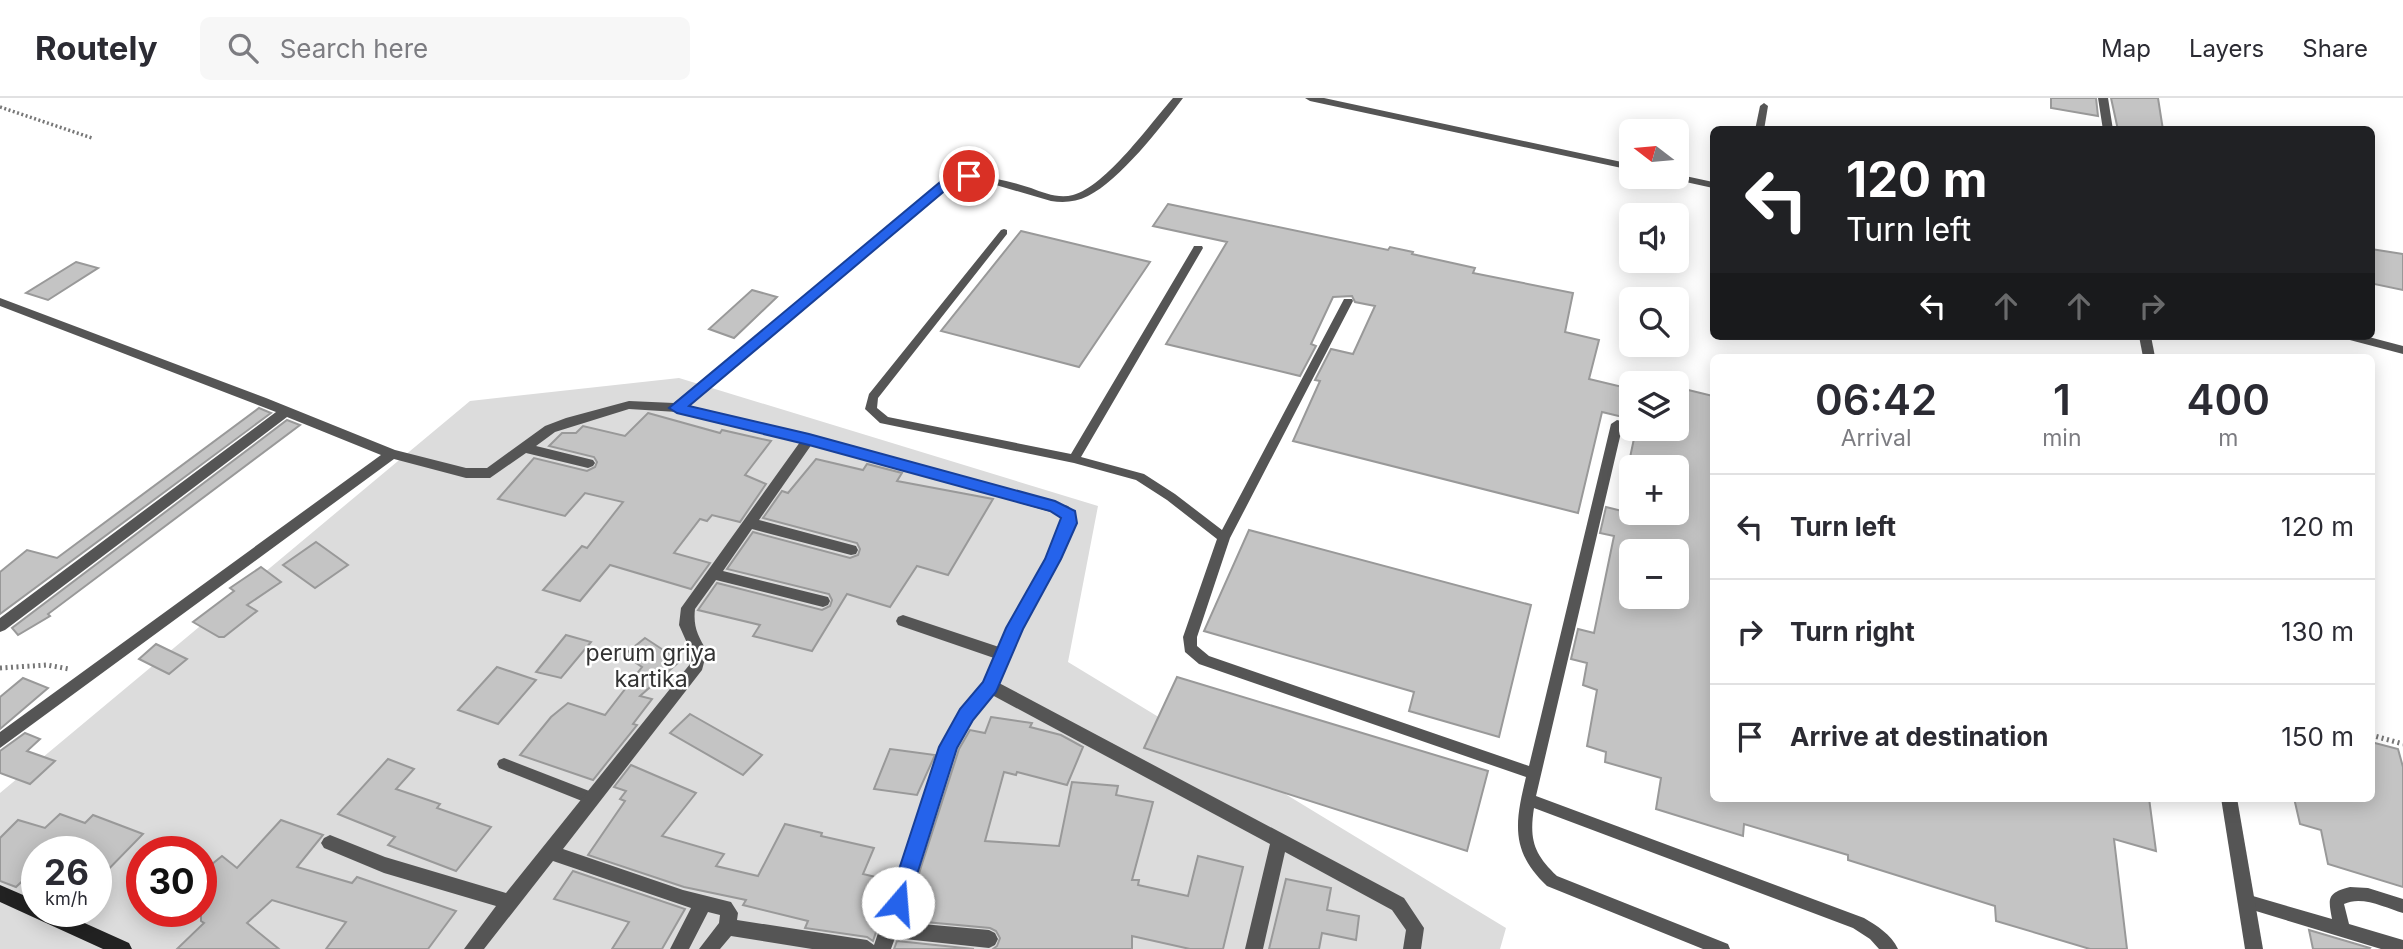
<!DOCTYPE html>
<meta charset="utf-8">
<style>
:root{--surface:#fff;--page:#f7f7f7;--text:#2b2b33;--muted:#7c7c81;--line:#e1e1e2}
body{margin:0;font-family:Inter,sans-serif;background:var(--page);color:var(--text);height:100vh;display:flex;flex-direction:column;font-size:26px;white-space:nowrap}
*{box-sizing:border-box;margin:0}
p{font-size:23px;color:var(--muted)}
.icon{flex:none;width:38px;height:38px;fill:none;stroke:currentColor;stroke-width:2;stroke-linecap:round;stroke-linejoin:round}
.map{position:relative;flex:1;overflow:hidden}
.panel{position:absolute;left:1710px;top:256px;width:665px;height:448px;display:flex;flex-direction:column;background:var(--surface);border-radius:10px;box-shadow:0 4px 18px #0003}
.panel>*{flex:none}
.top-card{position:absolute;left:1710px;top:28px;width:665px;height:214px;border-radius:10px;box-shadow:0 4px 18px #0003;background:#202124;color:#fff;overflow:hidden}
.needle{width:46px;rotate:286deg}
.tools{position:absolute;left:1619px;top:21px;display:grid;gap:14px}
.tools a{display:grid;place-items:center;width:70px;height:70px;border-radius:10px;background:var(--surface);box-shadow:0 4px 18px #0003;font-size:35px}
.speed{position:absolute;left:21px;top:738px;display:flex;gap:14px;font-size:35px;font-weight:700;text-align:center}
.speed>*{display:grid;place-content:center;width:91px;height:91px;border-radius:50%;background:var(--surface);box-shadow:0 4px 18px #0003;line-height:1}
.speed small{font-size:18px;font-weight:400}
.speed .limit{border:10px solid #d22;background:#fff;color:#111}
.pin{position:absolute;display:grid;place-items:center;width:60px;height:60px;color:#fff;margin:-30px;border:4px solid #fff;border-radius:50%;box-shadow:0 2px 7px #0007}
.me{position:absolute;width:77px;margin:-38px;rotate:18deg;stroke-linejoin:round;filter:drop-shadow(0 0 5px #0008)}
.turn{display:flex;align-items:center;gap:24px;height:147px;padding:0 21px;font-size:32px}
.turn .icon{width:91px;height:91px;stroke-width:2.5}
.turn b{display:block;font-size:49px;line-height:60px}
.lanes{display:flex;align-items:center;height:66px;padding:0 21px;background:#0003;justify-content:center;gap:35px;direction:ltr}
.lanes .off{opacity:.35}
.eta{display:flex;justify-content:space-evenly;align-items:center;height:119px;text-align:center}
.eta b{font-size:42px;font-weight:600;line-height:49px}
ul{padding:0;list-style:none}
li{display:flex;align-items:center;gap:21px;height:105px;padding:0 21px;border-top:2px solid var(--line)}
li div{flex:1}
li b{display:block;font-size:26px}
li em{font-style:normal}
header{display:flex;align-items:center;gap:42px;box-sizing:border-box;height:98px;padding:0 35px;background:var(--surface);border-bottom:2px solid var(--line)}
header strong{font-size:33px}
nav{display:flex;gap:38px;margin-inline-start:auto;font-size:24px}
.search{width:490px;height:63px;background:var(--page);display:flex;align-items:center;gap:18px;box-sizing:border-box;padding:0 24px;border-radius:10px;color:var(--muted);font-size:26px}
.map>svg:first-child{display:block}
.green{fill:#dcdcdc;fill-rule:evenodd}
.building{fill:#c4c4c4;stroke:#999;stroke-width:2;fill-rule:evenodd}
.lines{fill:none;stroke-linecap:round;stroke-linejoin:round}
.path-far1{stroke:#777;stroke-width:3.5;stroke-dasharray:2 2.5;stroke-linecap:butt}
.path{stroke:#777;stroke-width:5;stroke-dasharray:2 3.5;stroke-linecap:butt}
.service{fill:#555;fill-rule:evenodd}
.minor{fill:#555;fill-rule:evenodd}
.tertiary{fill:#555;fill-rule:evenodd}
.secondary{fill:#222;fill-rule:evenodd}
.route{fill:#2563eb;stroke:#184099;stroke-width:2}
.labels{text-anchor:middle;stroke-width:5;stroke-linejoin:round;paint-order:stroke}
.park-label{font-size:23px;fill:#333;stroke:#fff}
</style>
<header>
<strong>Routely</strong>
<div class="search"><svg class="icon" aria-label="search" viewBox="0 0 24 24"><circle cx="10" cy="10" r="6"/><path d="M15 15l6 6"/></svg>Search here</div>
<nav><a>Map</a><a>Layers</a><a>Share</a></nav>
</header>
<div class="map">
<svg width="2403" height="851" viewBox="0 0 2403 851">
<rect width="100%" height="100%" fill="#fff"/>
<path class="green" d="M679,280L1098,408L1068,564L1506,830L1500,851H0V695L470,303ZM37,754H96V814H37ZM142,754H201V814H142Z"/>
<g class="building">
<polygon points="2051,0 2096,0 2098,18 2051,10"/>
<polygon points="2111,0 2158,0 2163,32 2118,32"/>
<polygon points="1168,106 1388,152 1390,149 1413,154 1412,156 1475,170 1473,175 1573,195 1565,234 1599,242 1589,281 1631,291 1631,321 1602,314 1578,415 1293,343 1320,283 1315,282 1331,251 1353,256 1375,208 1355,204 1352,198 1333,199 1311,246 1316,248 1300,278 1166,246 1227,144 1153,128"/>
<polygon points="1021,133 1150,164 1079,269 941,233"/>
<polygon points="2371,151 2403,156 2403,192 2374,186 2371,179"/>
<polygon points="76,164 98,170 48,202 26,195"/>
<polygon points="752,192 777,199 734,240 709,231"/>
<path d="M1676,289L1713,298V700H2149L2156,753L2114,741L2127,851H2090L1996,823L1995,808L1848,762V757L1744,726L1743,738L1656,711L1661,680L1605,664L1606,654L1587,648L1597,592L1583,587L1587,565L1571,561L1578,531L1594,535L1614,438L1600,435L1606,409L1630,415H1676V369H1628L1636,331H1676ZM1631,453H1676V499H1631Z"/>
<polygon points="259,310 271,315 0,516 0,474 27,452 57,460"/>
<polygon points="648,315 720,335 722,332 771,343 745,377 766,386 740,424 712,417 707,423 700,421 674,455 710,465 691,491 610,467 580,503 543,492 582,448 587,450 623,404 585,395 565,418 498,401 534,360 587,373 595,369 597,364 594,359 549,348 562,335 576,335 583,328 625,338"/>
<polygon points="287,322 300,327 48,516 50,518 18,537 12,530"/>
<polygon points="816,361 863,372 867,366 902,375 897,383 993,401 948,477 917,468 890,509 847,496 812,553 753,538 760,527 698,512 717,485 822,512 830,508 832,502 829,496 727,471 753,434 850,460 858,457 860,451 857,445 763,420 782,393 788,395"/>
<polygon points="1249,432 1531,507 1499,639 1409,613 1414,594 1204,533"/>
<polygon points="316,444 348,467 315,490 283,467"/>
<polygon points="261,469 281,484 247,507 257,513 224,539 219,539 193,524 234,493 230,490"/>
<polygon points="566,537 591,544 561,580 536,574"/>
<polygon points="645,540 680,563 640,598 652,601 633,626 637,627 593,682 520,657 551,619 568,605 605,617 642,569 624,557"/>
<polygon points="156,546 187,561 169,576 139,561"/>
<polygon points="497,569 536,582 498,626 458,612"/>
<polygon points="1177,579 1488,673 1467,753 1144,650"/>
<polygon points="23,580 48,590 0,631 0,599"/>
<polygon points="690,616 762,657 743,677 670,635"/>
<polygon points="991,619 1032,625 1030,629 1061,637 1083,649 1067,687 1017,674 1016,677 1004,674 985,743 1059,748 1072,684 1118,688 1116,697 1153,704 1132,782 1139,782 1138,787 1188,798 1198,758 1243,769 1223,851 1190,851 1132,838 1132,851 993,851 997,848 1000,840 996,833 990,830 904,822 959,651 970,632 985,635"/>
<polygon points="25,635 40,641 27,653 55,663 30,686 0,675 0,653"/>
<polygon points="2371,644 2398,651 2403,669 2403,789 2328,766 2321,732 2300,726 2294,700 2371,700"/>
<polygon points="890,651 935,657 917,697 874,691"/>
<polygon points="388,661 414,671 396,691 440,706 437,710 491,729 456,773 388,747 395,739 338,716"/>
<polygon points="631,667 696,695 662,738 724,756 716,768 758,778 785,726 822,735 821,738 874,750 863,776 880,780 871,800 886,804 873,843 867,839 805,830 808,823 743,807 746,802 684,789 588,757 625,703 620,701 626,693 614,689"/>
<polygon points="60,716 85,725 93,717 143,736 96,784 96,754 37,754 37,769 16,789 0,783 0,740 18,722 45,730"/>
<polygon points="281,722 323,737 297,769 352,785 357,779 456,813 428,851 326,851 346,824 272,802 247,825 279,851 177,851 204,825 201,823 201,775 222,758 237,770"/>
<polygon points="573,773 576,774 685,811 662,851 612,851 629,824 554,801"/>
<polygon points="1286,781 1331,790 1327,812 1359,818 1356,842 1322,835 1319,851 1269,851"/>
<polygon points="2309,832 2370,850 2369,851 2313,851"/>
<polygon points="897,843 974,851 894,851"/>
</g>
<g class="lines">
<polyline class="path-far1" points="0,9 92,40"/>
<g class="path">
<polyline points="0,570 47,567 69,571"/>
<polyline points="2371,637 2403,646"/>
</g>
<g class="service">
<polygon points="1764,5 1768,8 1764,32 1755,32 1760,8"/>
<path d="M1004,131L1007,132V136L878,300L877,310L888,319L1071,356L1193,150L1194,148H1202L1203,150L1081,359L1144,376L1175,396L1222,432L1343,203L1344,201H1352L1353,203L1230,440L1197,539V548L1209,558L1529,668L1611,326L1617,322L1621,323L1623,326L1536,698L1864,820C1877,828 1891,836 1898,851H1879L1870,841L1853,830L1534,710C1529,742 1534,756 1557,778L1728,846L1730,851H1703L1547,788C1510,753 1515,725 1526,679L1199,566L1185,554L1183,539L1217,441L1167,402L1136,382L1074,365L880,325L865,311L869,296L1001,132Z"/>
<polygon points="504,660 597,696 599,701 597,706 592,707 499,670 497,666 499,662"/>
<path d="M2350,789L2368,790L2403,801V815C2386,810 2362,797 2344,806L2349,826L2403,842V851H2381L2246,810L2241,808L2238,803L2241,798L2246,796L2332,821C2328,800 2327,795 2350,789Z"/>
</g>
<g class="minor">
<path d="M1173,0H1183C1161,29 1120,82 1088,98C1076,104 1064,105 1051,103L989,85L971,84L953,86L688,308L809,336L1068,408L1076,417C1076,444 1036,504 1023,530C1014,548 1007,567 999,585L1404,800L1424,830L1421,851H1403L1406,832L1392,812L1285,754L1263,851H1245L1270,746L992,597L972,622L957,650L900,824L989,832L995,835L998,841L995,847L989,850L895,840L891,851H812L731,838L720,851H699L719,825L720,817L708,814L689,851H670L691,810L553,763L484,851H464L496,808L384,775L324,750L321,745L324,740L330,737L385,759L506,795L690,566L691,554L679,527L681,510L800,344L677,314L629,311L555,334L536,348L593,362L595,365L593,368L588,370L526,355L490,380H466L394,361L0,650V634L381,357L287,319L5,532L0,534V520L276,314L0,208V200L266,300L395,352L466,370H487L545,328L566,320L629,303L674,305L946,81C976,74 1002,81 1031,90C1044,95 1059,101 1073,97C1106,88 1150,26 1173,0ZM812,346L1058,416L1062,419V425L1046,461L999,549L903,517L898,519L896,523L898,527L994,560L984,584L960,612L941,649L874,847L867,842L737,822L738,815L731,804L683,792L563,751L702,572L707,553C698,538 693,529 695,511L716,482L823,509L828,507L830,503L828,499L723,473L752,431L851,457L856,456L858,452L856,448L759,422Z"/>
<polygon points="1305,0 1324,0 1631,66 1631,72 1310,3"/>
<polygon points="1676,76 1713,84 1713,90 1672,81 1671,79 1676,79"/>
<polygon points="2344,238 2365,238 2403,248 2403,256 2346,241"/>
</g>
<g class="tertiary">
<polygon points="2098,0 2108,0 2113,32 2103,32"/>
<polygon points="2139,238 2151,238 2155,259 2143,259"/>
<polygon points="2221,700 2237,700 2263,851 2245,851"/>
</g>
<polygon class="secondary" points="0,787 37,803 37,814 60,814 129,845 132,851 103,851 0,804"/>
</g>
<polygon class="route" points="969,74 974,75 974,81 954,85 689,308 809,336 1055,403 1075,413 1077,425 1061,461 1023,531 996,594 973,622 957,650 908,805 905,812 898,815 890,812 888,805 939,649 960,611 983,584 1006,530 1045,461 1061,420 1050,413 809,347 677,315 669,310 945,80"/>
<g class="labels">
<g class="park-label">
<text x="651" y="563">perum griya<tspan x="651" dy="26">kartika</tspan></text>
</g>
</g>
</svg>
<div class="tools">
<a><svg class="needle" viewBox="-14 -14 28 28"><path d="M0-13l5 13h-10z" fill="#e53935"/><path d="M0 13l5-13h-10z" fill="#7c7c81"/></svg></a>
<a><svg class="icon" aria-label="sound" viewBox="0 0 24 24"><path d="M4 9h4l5-4v14l-5-4H4zM17 9q2 3 0 6"/></svg></a>
<a><svg class="icon" aria-label="search" viewBox="0 0 24 24"><circle cx="10" cy="10" r="6"/><path d="M15 15l6 6"/></svg></a>
<a><svg class="icon" aria-label="layers" viewBox="0 0 24 24"><path d="M12 4l9 5-9 5-9-5zM3 14l9 5 9-5"/></svg></a>
<a>+</a>
<a>−</a>
</div>
<div class="speed"><div>26<small>km/h</small></div><div class="limit">30</div></div>
<div class="pin" style="left:969px;top:78px;background:#d93025"><svg class="icon" aria-label="arrive" viewBox="0 0 24 24"><path d="M6 21V4h12l-3 4 3 4H6"/></svg></div>
<svg class="me" style="left:898px;top:805px" viewBox="-20 -20 40 40"><circle r="19" fill="#fff"/><path d="M0-13L10 11 0 6-10 11z" fill="#2563eb"/></svg>
<div class="top-card">
<div class="turn"><svg class="icon" aria-label="left" viewBox="0 0 24 24"><path d="M17 20v-9H6M10 6l-5 5 5 5"/></svg><div><b>120 m</b>Turn left</div></div>
<div class="lanes"><svg class="icon" aria-label="left" viewBox="0 0 24 24"><path d="M17 20v-9H6M10 6l-5 5 5 5"/></svg><svg class="icon off" aria-label="ahead" viewBox="0 0 24 24"><path d="M12 20V5M6 11l6-6 6 6"/></svg><svg class="icon off" aria-label="ahead" viewBox="0 0 24 24"><path d="M12 20V5M6 11l6-6 6 6"/></svg><svg class="icon off" aria-label="right" viewBox="0 0 24 24"><path d="M7 20v-9h11M14 6l5 5-5 5"/></svg></div>
</div>
<section class="panel">
<div class="eta">
<div><b>06:42</b><p>Arrival</p></div>
<div><b>1</b><p>min</p></div>
<div><b>400</b><p>m</p></div>
</div>
<ul>
<li><svg class="icon" aria-label="left" viewBox="0 0 24 24"><path d="M17 20v-9H6M10 6l-5 5 5 5"/></svg><div><b>Turn left</b></div><em>120 m</em></li>
<li><svg class="icon" aria-label="right" viewBox="0 0 24 24"><path d="M7 20v-9h11M14 6l5 5-5 5"/></svg><div><b>Turn right</b></div><em>130 m</em></li>
<li><svg class="icon" aria-label="arrive" viewBox="0 0 24 24"><path d="M6 21V4h12l-3 4 3 4H6"/></svg><div><b>Arrive at destination</b></div><em>150 m</em></li>
</ul>
</section>
</div>
